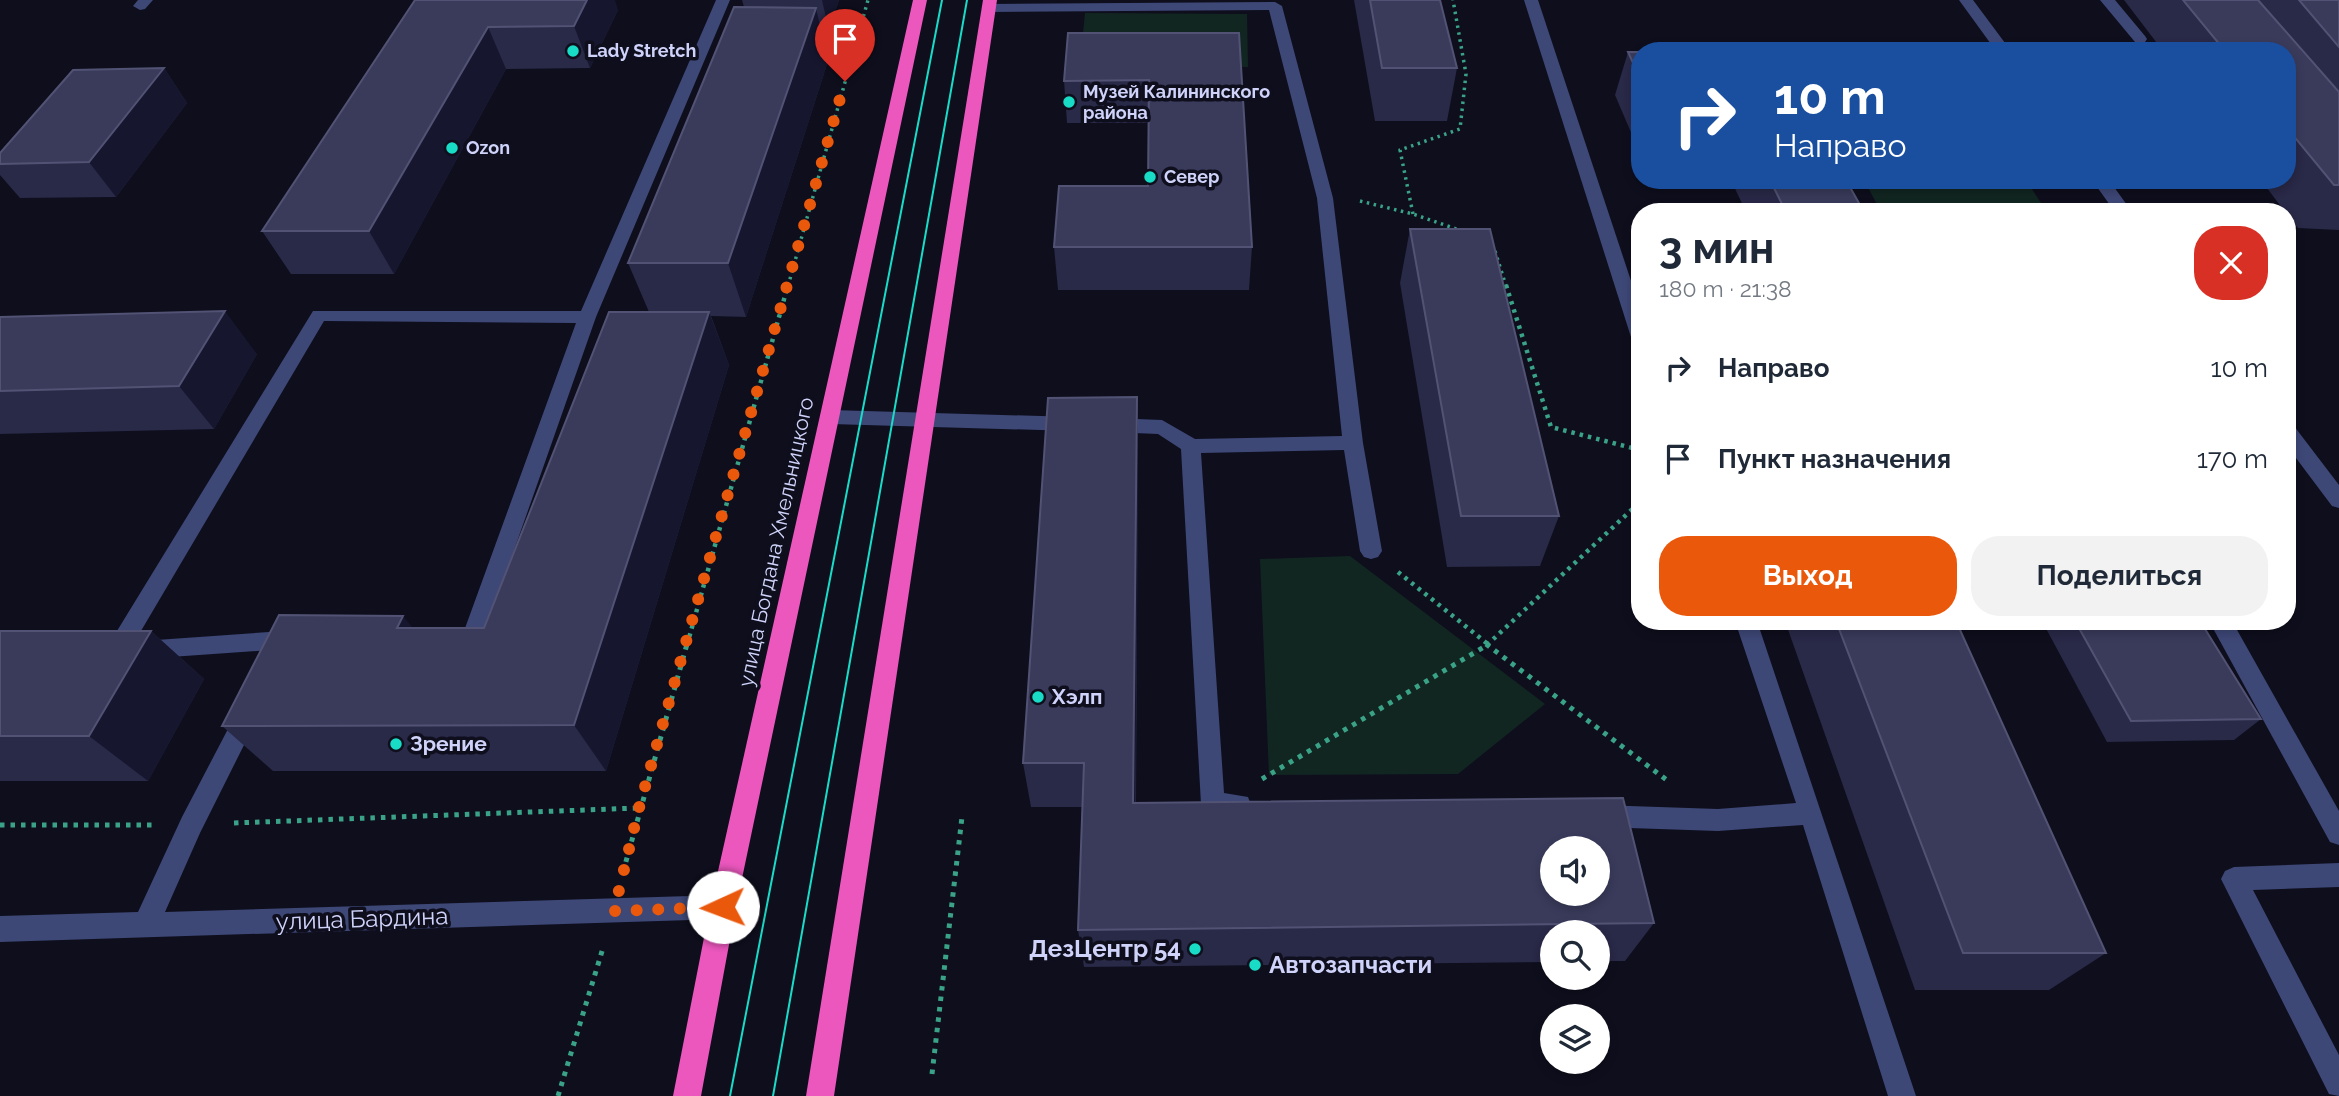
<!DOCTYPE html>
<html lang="ru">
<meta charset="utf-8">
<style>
:root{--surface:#fff;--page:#f2f2f3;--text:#1f2937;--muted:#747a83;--accent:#ea580c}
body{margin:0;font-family:Raleway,sans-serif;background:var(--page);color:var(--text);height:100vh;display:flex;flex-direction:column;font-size:26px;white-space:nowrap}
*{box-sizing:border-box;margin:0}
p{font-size:23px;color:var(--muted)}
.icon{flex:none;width:38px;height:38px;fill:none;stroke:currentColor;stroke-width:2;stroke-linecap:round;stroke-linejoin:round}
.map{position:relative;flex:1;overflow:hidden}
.sheet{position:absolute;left:1631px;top:203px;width:665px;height:427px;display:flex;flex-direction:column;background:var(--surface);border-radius:28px;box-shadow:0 4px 10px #0003}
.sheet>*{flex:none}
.hud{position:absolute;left:1631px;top:42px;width:665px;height:147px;border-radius:28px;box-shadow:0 4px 10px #0003;background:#1a4fa0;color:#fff;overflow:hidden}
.controls{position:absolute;left:1540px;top:836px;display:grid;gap:14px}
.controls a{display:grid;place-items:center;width:70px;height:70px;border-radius:50%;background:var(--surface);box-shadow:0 4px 10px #0003;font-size:35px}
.pin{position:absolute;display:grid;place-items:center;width:60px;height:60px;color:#fff;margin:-72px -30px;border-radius:50% 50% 50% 0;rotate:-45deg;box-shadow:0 0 7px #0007}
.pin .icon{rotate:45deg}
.me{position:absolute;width:77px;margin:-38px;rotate:268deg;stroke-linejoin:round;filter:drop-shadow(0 0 5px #0008)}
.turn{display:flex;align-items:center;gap:24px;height:147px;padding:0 28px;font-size:32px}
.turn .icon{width:91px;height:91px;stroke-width:2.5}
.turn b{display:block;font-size:49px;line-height:60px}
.round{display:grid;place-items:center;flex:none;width:74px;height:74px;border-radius:28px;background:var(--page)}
.head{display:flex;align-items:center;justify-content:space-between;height:119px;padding:0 28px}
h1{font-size:42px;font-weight:700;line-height:52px}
.cta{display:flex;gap:14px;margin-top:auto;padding:14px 28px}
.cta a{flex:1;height:80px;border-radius:28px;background:var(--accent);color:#fff;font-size:28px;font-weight:700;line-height:80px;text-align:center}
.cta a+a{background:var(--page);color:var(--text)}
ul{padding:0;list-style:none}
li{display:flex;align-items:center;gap:21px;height:91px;padding:0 28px}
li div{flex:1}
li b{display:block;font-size:26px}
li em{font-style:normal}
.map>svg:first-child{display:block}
.green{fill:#122621}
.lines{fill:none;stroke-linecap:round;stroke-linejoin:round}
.path-far2{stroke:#3aa286;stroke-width:3.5;stroke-dasharray:2.5 4.5;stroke-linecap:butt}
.path-far1{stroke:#3aa286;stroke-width:4.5;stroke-dasharray:3.5 5;stroke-linecap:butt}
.path{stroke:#3aa286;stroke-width:5;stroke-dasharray:4.5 6;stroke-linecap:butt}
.minor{fill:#3e4877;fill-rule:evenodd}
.highway{fill:#ec57be;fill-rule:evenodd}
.tram{stroke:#19dcc7;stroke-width:2}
.wall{fill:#292948}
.shaded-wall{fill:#16162f}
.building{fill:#3a3b5b;stroke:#525374;stroke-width:2;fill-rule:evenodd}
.route{stroke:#ea580c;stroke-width:12;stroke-dasharray:0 21.6}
.poi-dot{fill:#19dcc7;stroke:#0e0e1d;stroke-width:2.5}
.labels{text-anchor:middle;stroke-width:7;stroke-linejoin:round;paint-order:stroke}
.far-poi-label{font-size:18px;font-weight:bold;fill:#cfd3fa;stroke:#0e0e1d;text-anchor:start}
.street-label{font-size:21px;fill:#cfd3fa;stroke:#0e0e1d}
.poi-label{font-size:21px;font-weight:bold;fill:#cfd3fa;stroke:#0e0e1d;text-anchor:start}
.near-street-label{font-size:24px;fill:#cfd3fa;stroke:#0e0e1d}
.near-poi-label{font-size:24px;font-weight:bold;fill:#cfd3fa;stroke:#0e0e1d;text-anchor:end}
</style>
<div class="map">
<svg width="2339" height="1096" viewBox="0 0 2339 1096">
<rect width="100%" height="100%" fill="#0e0e1d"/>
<g class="green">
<polygon points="1085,13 1247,14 1248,67 1080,65"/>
<polygon points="1864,180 2026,180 2047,212 1881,212"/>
<polygon points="1350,556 1545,704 1458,774 1269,775 1260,559"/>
</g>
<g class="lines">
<g class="path-far2">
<polyline points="1360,201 1413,214 1462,231"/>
<polyline points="1413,214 1400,150 1460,129 1466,74 1453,0"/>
<polyline points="1495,251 1506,286"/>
<polyline points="788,286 868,0"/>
</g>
<g class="path-far1">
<polyline points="1506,285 1551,427 1640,450"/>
<polyline points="1398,572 1489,645"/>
<polyline points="687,645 788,285"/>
<polyline points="1487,645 1640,502"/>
</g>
<g class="path">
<polyline points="1486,644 1668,781"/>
<polyline points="1262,779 1489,644"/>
<polyline points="234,823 639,808"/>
<polyline points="0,825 152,825"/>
<polyline points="623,872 687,644"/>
<polyline points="932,1074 962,817"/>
<polyline points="558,1096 603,948"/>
</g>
<g class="minor">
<polygon points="138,0 153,0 145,9 140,10 133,6"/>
<polygon points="716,0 730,0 596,317 480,647 472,649 450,647 447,640 450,633 464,631 576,323 324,321 125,658 117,660 109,658 106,651 109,644 313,311 581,311"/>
<polygon points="1524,0 1538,0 1640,308 1640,343 1634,341 1631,337"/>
<polygon points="1959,0 1973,0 2011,51 1996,51"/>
<polygon points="2100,0 2115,0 2145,36 2147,39 2145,42 2135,42"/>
<path d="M1275,2L1282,6L1333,198L1363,443L1382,551L1378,557L1371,559L1364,557L1360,551L1344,450L1201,453L1224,793L1248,797L1251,805L1248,813C1234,818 1218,817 1204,812L1201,804L1181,449L1158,434L1110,432L1103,430L1100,425L1103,420L1110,418L1162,420L1195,439L1342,436L1317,198L1269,10L989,12L982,8L989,4Z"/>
<polygon points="2092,180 2109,180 2132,212 2115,212"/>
<polygon points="831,410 1074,417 1081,419 1084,424 1081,429 1074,431 831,424 824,422 821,417 824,412"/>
<polygon points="2287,424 2294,426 2339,485 2339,508 2332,506 2287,446"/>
<polygon points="1735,621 1757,621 1916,1096 1888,1096 1803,825 1718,831 1600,827 1591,824 1588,816 1591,808 1600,805 1718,809 1796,803"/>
<polygon points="2209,621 2232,621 2339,811 2339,845 2330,842"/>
<polygon points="284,631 292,633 295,640 289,654 281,656 271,650 142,659 134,657 131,650 134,643 142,641"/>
<polygon points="248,703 256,706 260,713 200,833 165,912 723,895 732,898 736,907 732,916 723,919 0,942 0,916 138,912 182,817 240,706"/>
<polygon points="2339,863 2339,887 2253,890 2339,1055 2339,1096 2329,1094 2221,879 2225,871 2234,867"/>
</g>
<g class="highway">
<polygon points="913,0 927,0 736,907 701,1096 673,1096 710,907"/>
<polygon points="983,0 997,0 834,1096 806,1096"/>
</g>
<g class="tram">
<polyline points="730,1096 942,0"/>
<polyline points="773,1096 967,0"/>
</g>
</g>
<g class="wall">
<polygon points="415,0 618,10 590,68 506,69 394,274 291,274 262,231"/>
<polygon points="742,0 839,0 829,31 821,31 828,61 746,317 711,316 729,365 606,771 273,771 222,726 413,628 484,628 649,312 628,263 744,7"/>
<polygon points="1354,0 1440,0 1457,68 1447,121 1375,121"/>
<polygon points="2124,0 2339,0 2339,230 2298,228 2287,214 2287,212 2285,212 2261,180 2287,180 2287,51 2163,51"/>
<polygon points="1239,33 1252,247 1249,290 1058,290 1054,247 1148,186 1149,123 1067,123 1064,81"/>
<polygon points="1628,52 1640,52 1640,136 1633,137 1615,95"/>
<polygon points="164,68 187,103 116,197 20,198 0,175 0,153"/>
<polygon points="1731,180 1846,180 1864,212 1746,212"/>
<polygon points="1410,229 1559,516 1540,566 1447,567 1400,283"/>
<polygon points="0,317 257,354 214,429 0,434"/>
<polygon points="1138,450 1136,803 1654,923 1625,961 1598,961 1598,933 1552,933 1552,962 1084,967 1078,930 1082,807 1031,807 1023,763"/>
<polygon points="1785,621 1956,621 2106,953 2049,990 1915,990"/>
<polygon points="2042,621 2200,621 2261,719 2234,740 2107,742"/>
<polygon points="0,631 151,631 204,679 148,781 0,781"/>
</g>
<g class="shaded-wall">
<polygon points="587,0 615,0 618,10 590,68 574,26"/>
<polygon points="822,0 839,0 829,31"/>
<polygon points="816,8 828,61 746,317 728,263"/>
<polygon points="488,27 506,69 394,274 369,231"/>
<polygon points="164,68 187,103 116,197 89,162"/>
<polygon points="225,311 257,354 214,429 179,386"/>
<polygon points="709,312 729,365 606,771 574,725"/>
<polygon points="1137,397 1138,450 1135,846 1133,803"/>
<polygon points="403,616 442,664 397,628"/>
<polygon points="151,631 204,679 148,781 89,736"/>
</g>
<g class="building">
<polygon points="415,0 587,0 574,26 488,27 369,231 262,231"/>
<polygon points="1370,0 1440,0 1457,68 1382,68"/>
<polygon points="2183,0 2258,0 2339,92 2339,185 2334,185 2287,128 2287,51 2225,51"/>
<polygon points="2299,0 2339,0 2339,47"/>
<polygon points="734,7 816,8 728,263 628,263"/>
<polygon points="1068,33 1239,33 1252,247 1054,247 1059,186 1148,186 1149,80 1064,81"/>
<polygon points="1628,52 1640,52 1640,78"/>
<polygon points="164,68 89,162 0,164 0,153 73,70"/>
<polygon points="1770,180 1846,180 1864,212 1786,212"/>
<polygon points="1410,229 1490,229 1559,516 1461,516"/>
<polygon points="225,311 179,386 0,391 0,317"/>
<polygon points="609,312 709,312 574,725 222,726 279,615 403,616 397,628 484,628"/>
<path d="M1137,397L1133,803L1623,798L1654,923L1078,930L1084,763H1023L1048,398ZM1552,849H1598V894H1552Z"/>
<polygon points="1836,621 1956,621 2106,953 1963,953"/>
<polygon points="2075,621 2200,621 2261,719 2131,721"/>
<polygon points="0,631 151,631 89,736 0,736"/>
</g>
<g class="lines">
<polyline class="route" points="723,907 614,911 639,808 845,81"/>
</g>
<g class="poi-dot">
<circle cx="573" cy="51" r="7"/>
<circle cx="1069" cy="102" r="7"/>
<circle cx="452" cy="148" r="7"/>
<circle cx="1150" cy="177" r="7"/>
<circle cx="1038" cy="697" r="7"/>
<circle cx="396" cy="744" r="7"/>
<circle cx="1195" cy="949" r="7"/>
<circle cx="1255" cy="965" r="7"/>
</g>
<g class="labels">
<g class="far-poi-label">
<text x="587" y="57">Lady Stretch</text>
<text x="1083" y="98">Музей Калининского<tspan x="1083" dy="21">района</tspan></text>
<text x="466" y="154">Ozon</text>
<text x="1164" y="183">Север</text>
</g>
<g class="street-label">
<text transform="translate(776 542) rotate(-78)" y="7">улица Богдана Хмельницкого</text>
</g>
<g class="poi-label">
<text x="1052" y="704">Хэлп</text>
<text x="410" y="751">Зрение</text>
</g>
<g class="near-street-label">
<text transform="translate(362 919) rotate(-2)" y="8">улица Бардина</text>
</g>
<g class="near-poi-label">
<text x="1181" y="957">ДезЦентр 54</text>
<text x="1269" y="973" text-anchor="start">Автозапчасти</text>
</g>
</g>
</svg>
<div class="controls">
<a><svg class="icon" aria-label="sound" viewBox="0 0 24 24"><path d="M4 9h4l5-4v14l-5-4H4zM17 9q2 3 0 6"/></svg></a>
<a><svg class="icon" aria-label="search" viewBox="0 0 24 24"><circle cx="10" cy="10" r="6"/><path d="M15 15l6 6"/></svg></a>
<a><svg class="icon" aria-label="layers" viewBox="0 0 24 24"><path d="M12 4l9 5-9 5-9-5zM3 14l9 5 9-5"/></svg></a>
</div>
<div class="pin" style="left:845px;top:81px;background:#d93025"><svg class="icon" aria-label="arrive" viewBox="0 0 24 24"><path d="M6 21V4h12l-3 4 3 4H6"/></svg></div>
<svg class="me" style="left:723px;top:907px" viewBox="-20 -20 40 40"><circle r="19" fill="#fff"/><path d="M0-13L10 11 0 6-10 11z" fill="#ea580c"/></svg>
<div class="hud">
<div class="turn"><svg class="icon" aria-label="right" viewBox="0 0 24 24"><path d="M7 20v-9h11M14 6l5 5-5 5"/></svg><div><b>10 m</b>Направо</div></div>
</div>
<section class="sheet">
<div class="head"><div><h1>3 мин</h1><p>180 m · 21:38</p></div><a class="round" style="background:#d93025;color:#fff"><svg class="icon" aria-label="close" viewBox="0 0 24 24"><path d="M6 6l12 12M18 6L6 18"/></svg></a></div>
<ul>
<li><svg class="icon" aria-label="right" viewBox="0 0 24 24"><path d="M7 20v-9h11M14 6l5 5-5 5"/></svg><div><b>Направо</b></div><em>10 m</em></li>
<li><svg class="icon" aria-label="arrive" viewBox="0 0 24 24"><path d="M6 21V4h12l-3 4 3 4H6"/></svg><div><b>Пункт назначения</b></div><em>170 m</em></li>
</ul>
<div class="cta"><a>Выход</a><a>Поделиться</a></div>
</section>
</div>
